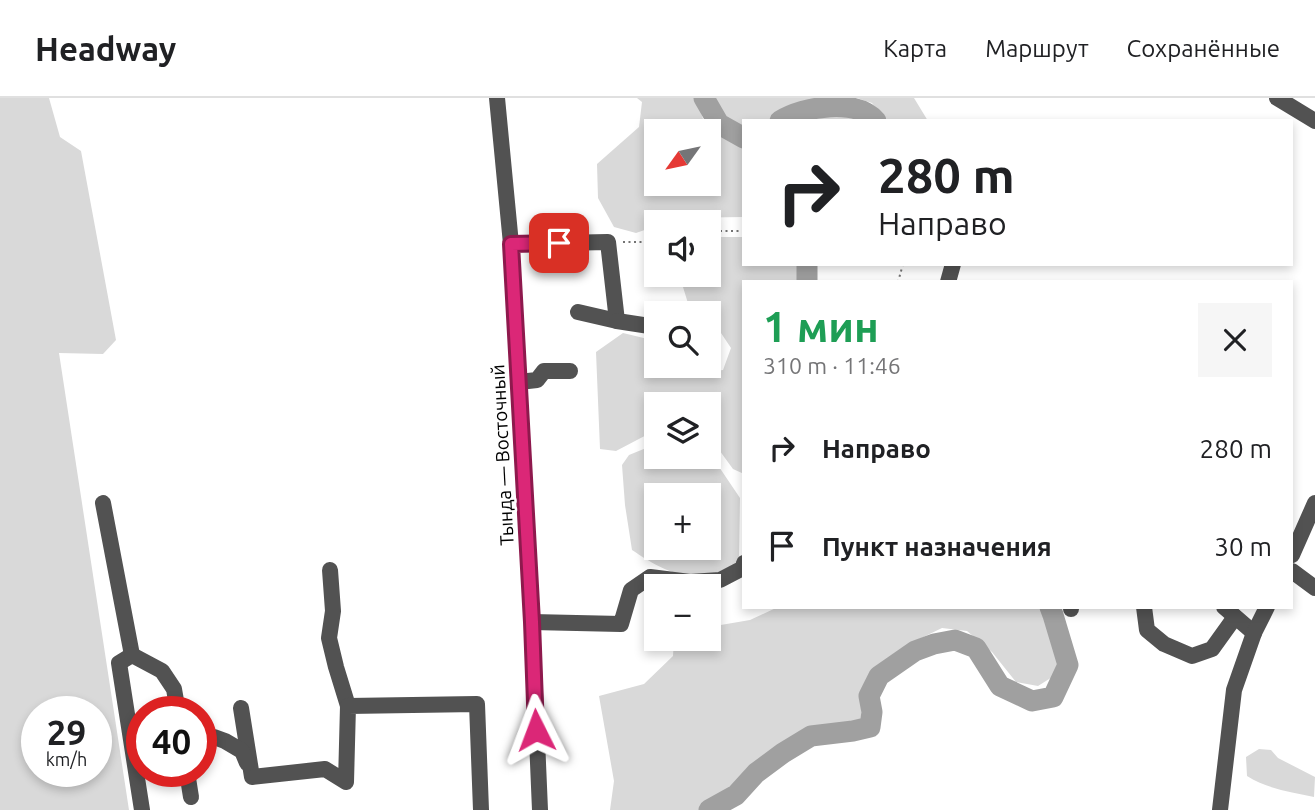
<!DOCTYPE html>
<html lang="ru">
<meta charset="utf-8">
<style>
:root{--surface:#fff;--page:#f6f6f6;--text:#202124;--muted:#757577;--line:#e0e0e0}
body{margin:0;font-family:Ubuntu,sans-serif;background:var(--page);color:var(--text);height:100vh;display:flex;flex-direction:column;font-size:26px;white-space:nowrap}
*{box-sizing:border-box;margin:0}
p{font-size:23px;color:var(--muted)}
.icon{flex:none;width:38px;height:38px;fill:none;stroke:currentColor;stroke-width:2;stroke-linecap:round;stroke-linejoin:round}
.map{position:relative;flex:1;overflow:hidden}
.side{position:absolute;left:742px;top:182px;width:551px;height:329px;display:flex;flex-direction:column;background:var(--surface);border-radius:0px;box-shadow:0 4px 10px #0003}
.side>*{flex:none}
.hud{position:absolute;left:742px;top:21px;width:551px;height:147px;border-radius:0px;box-shadow:0 4px 10px #0003;background:#fff;color:var(--text);overflow:hidden}
.needle{width:46px;rotate:237deg}
.buttons{position:absolute;left:644px;top:21px;display:grid;gap:14px}
.buttons a{display:grid;place-items:center;width:77px;height:77px;border-radius:0px;background:var(--surface);box-shadow:0 4px 10px #0003;font-size:35px}
.speed{position:absolute;left:21px;top:598px;display:flex;gap:14px;font-size:35px;font-weight:700;text-align:center}
.speed>*{display:grid;place-content:center;width:91px;height:91px;border-radius:50%;background:var(--surface);box-shadow:0 4px 10px #0003;line-height:1}
.speed small{font-size:18px;font-weight:400}
.speed .limit{border:10px solid #d22;background:#fff;color:#111}
.pin{position:absolute;display:grid;place-items:center;width:60px;height:60px;color:#fff;margin:-30px;border-radius:14px;box-shadow:0 4px 10px #0006}
.me{position:absolute;width:77px;margin:-38px;rotate:357deg;stroke-linejoin:round;filter:drop-shadow(0 0 5px #0008)}
.turn{display:flex;align-items:center;gap:24px;height:147px;padding:0 21px;font-size:32px}
.turn .icon{width:91px;height:91px;stroke-width:2.5}
.turn b{display:block;font-size:49px;line-height:60px}
.round{display:grid;place-items:center;flex:none;width:74px;height:74px;border-radius:0px;background:var(--page)}
.summary{display:flex;align-items:center;justify-content:space-between;height:119px;padding:0 21px}
h1{font-size:42px;font-weight:700;line-height:52px;color:#1e9e55}
ul{padding:0;list-style:none}
li{display:flex;align-items:center;gap:21px;height:98px;padding:0 21px}
li div{flex:1}
li b{display:block;font-size:26px}
li em{font-style:normal}
header{display:flex;align-items:center;gap:42px;box-sizing:border-box;height:98px;padding:0 35px;background:var(--surface);border-bottom:2px solid var(--line)}
header strong{font-size:33px}
nav{display:flex;gap:38px;margin-inline-start:auto;font-size:24px}
.map>svg:first-child{display:block}
.green{fill:#d9d9d9;fill-rule:evenodd}
.lines{fill:none;stroke-linecap:round;stroke-linejoin:round}
.river{stroke:#a0a0a0;stroke-width:21}
.path{stroke:#747474;stroke-width:2;stroke-dasharray:2 3.5;stroke-linecap:butt}
.minor{stroke:#525252;stroke-width:16}
.route-casing{stroke:#8e194d;stroke-width:18}
.route{stroke:#db2777;stroke-width:12}
.labels{text-anchor:middle;stroke-width:5;stroke-linejoin:round;paint-order:stroke}
.street-label{font-size:19px;fill:#000;stroke:#fff}
</style>
<header>
<strong>Headway</strong>
<nav><a>Карта</a><a>Маршрут</a><a>Сохранённые</a></nav>
</header>
<div class="map">
<svg width="1315" height="712" viewBox="0 0 1315 712">
<rect width="100%" height="100%" fill="#fff"/>
<g class="green">
<path d="M0,0H49L60,39L81,53L116,242L103,256L59,255L129,712H0ZM37,614H96V674H37Z"/>
<path d="M637,0H697L705,28L731,43L744,46V119L677,120L666,124H656V128L636,135L614,129L598,100L597,66L639,29L642,4ZM656,33H709V86H656Z"/>
<path d="M709,0H815L770,23H744V31C728,29 715,13 709,0Z"/>
<polygon points="857,0 914,0 928,23 886,23 872,5"/>
<polygon points="825,15 845,15 860,23 803,23"/>
<polygon points="709,139 744,139 744,166 799,166 800,184 744,184 744,376 733,371 709,338 709,306 656,306 656,332 616,353 600,351 596,254 623,235 656,243 656,268 671,268 675,279 723,272 731,250 717,229 709,228 709,215 691,215 683,189 654,187 644,154 656,151 656,177 709,177"/>
<path d="M656,346V359H709V354L740,400L739,463C732,468 723,476 715,477C684,484 657,469 632,452L625,407L622,367L629,357ZM656,397H709V450H656Z"/>
<polygon points="778,509 1041,509 1046,519 1059,559 1057,576 1038,588 1016,584 992,554 967,533 942,530 913,544 876,571 861,600 862,622 801,634 746,671 731,690 699,712 610,712 614,683 599,598 644,586 673,558 674,541 709,541 709,529 750,522"/>
<path d="M1259,651L1271,652L1278,660L1315,679L1314,699C1292,694 1267,691 1247,678L1246,659Z"/>
</g>
<g class="lines">
<g class="river">
<polyline points="704,0 719,26 744,40"/>
<path d="M780,23C804,8 857,0 876,23"/>
<polyline points="807,166 807,184"/>
<polyline points="709,712 736,697 756,675 783,655 811,638 853,633 870,629 872,614 869,598 879,578 915,553 934,546 955,542 976,550 1000,588 1032,603 1053,599 1068,567 1053,517 1050,509"/>
</g>
<g class="path">
<polyline points="709,133 744,133"/>
<polyline points="623,144 656,144"/>
<polyline points="898,184 903,166"/>
</g>
<g class="minor">
<polyline points="497,0 511,146 532,524 540,712"/>
<polyline points="1277,0 1315,23"/>
<polyline points="511,146 608,144 617,223 578,214"/>
<polyline points="948,184 953,166"/>
<polyline points="617,223 656,229"/>
<polyline points="519,284 537,282 544,273 570,273"/>
<polyline points="103,405 132,557 119,565 142,712"/>
<polyline points="1292,457 1315,405"/>
<polyline points="330,472 333,513 329,540 336,569 348,608"/>
<polyline points="1292,473 1315,490"/>
<polyline points="1071,509 1071,511"/>
<polyline points="1144,509 1147,532 1164,546 1192,558 1212,551 1235,519"/>
<polyline points="1224,509 1254,535"/>
<polyline points="532,524 621,526 631,492 650,479 690,484 720,482 743,470 744,465"/>
<polyline points="132,557 162,573 174,591 178,614"/>
<polyline points="241,610 252,679 325,671 346,684 348,608 477,606 481,712"/>
<polyline points="201,641 214,639 225,643 242,653 247,665"/>
<polyline points="187,674 191,699"/>
<polyline points="1220,712 1234,592 1254,535 1267,509"/>
</g>
</g>
<g class="lines">
<g class="route-casing">
<polyline id="route" points="536,632 532,524 511,146 559,145"/>
</g>
<use href="#route" class="route"/>
</g>
<g class="labels">
<g class="street-label">
<text transform="translate(502 357) rotate(-93)" y="7">Тында — Восточный</text>
</g>
</g>
</svg>
<div class="buttons">
<a><svg class="needle" viewBox="-14 -14 28 28"><path d="M0-13l5 13h-10z" fill="#e53935"/><path d="M0 13l5-13h-10z" fill="#757577"/></svg></a>
<a><svg class="icon" aria-label="sound" viewBox="0 0 24 24"><path d="M4 9h4l5-4v14l-5-4H4zM17 9q2 3 0 6"/></svg></a>
<a><svg class="icon" aria-label="search" viewBox="0 0 24 24"><circle cx="10" cy="10" r="6"/><path d="M15 15l6 6"/></svg></a>
<a><svg class="icon" aria-label="layers" viewBox="0 0 24 24"><path d="M12 4l9 5-9 5-9-5zM3 14l9 5 9-5"/></svg></a>
<a>+</a>
<a>−</a>
</div>
<div class="speed"><div>29<small>km/h</small></div><div class="limit">40</div></div>
<div class="pin" style="left:559px;top:145px;background:#d93025"><svg class="icon" aria-label="arrive" viewBox="0 0 24 24"><path d="M6 21V4h12l-3 4 3 4H6"/></svg></div>
<svg class="me" style="left:536px;top:632px" viewBox="-20 -20 40 40"><path d="M0-17L14 15 0 8-14 15z" fill="#db2777" stroke="#fff" stroke-width="4"/></svg>
<div class="hud">
<div class="turn"><svg class="icon" aria-label="right" viewBox="0 0 24 24"><path d="M7 20v-9h11M14 6l5 5-5 5"/></svg><div><b>280 m</b>Направо</div></div>
</div>
<section class="side">
<div class="summary"><div><h1>1 мин</h1><p>310 m · 11:46</p></div><a class="round"><svg class="icon" aria-label="close" viewBox="0 0 24 24"><path d="M6 6l12 12M18 6L6 18"/></svg></a></div>
<ul>
<li><svg class="icon" aria-label="right" viewBox="0 0 24 24"><path d="M7 20v-9h11M14 6l5 5-5 5"/></svg><div><b>Направо</b></div><em>280 m</em></li>
<li><svg class="icon" aria-label="arrive" viewBox="0 0 24 24"><path d="M6 21V4h12l-3 4 3 4H6"/></svg><div><b>Пункт назначения</b></div><em>30 m</em></li>
</ul>
</section>
</div>
